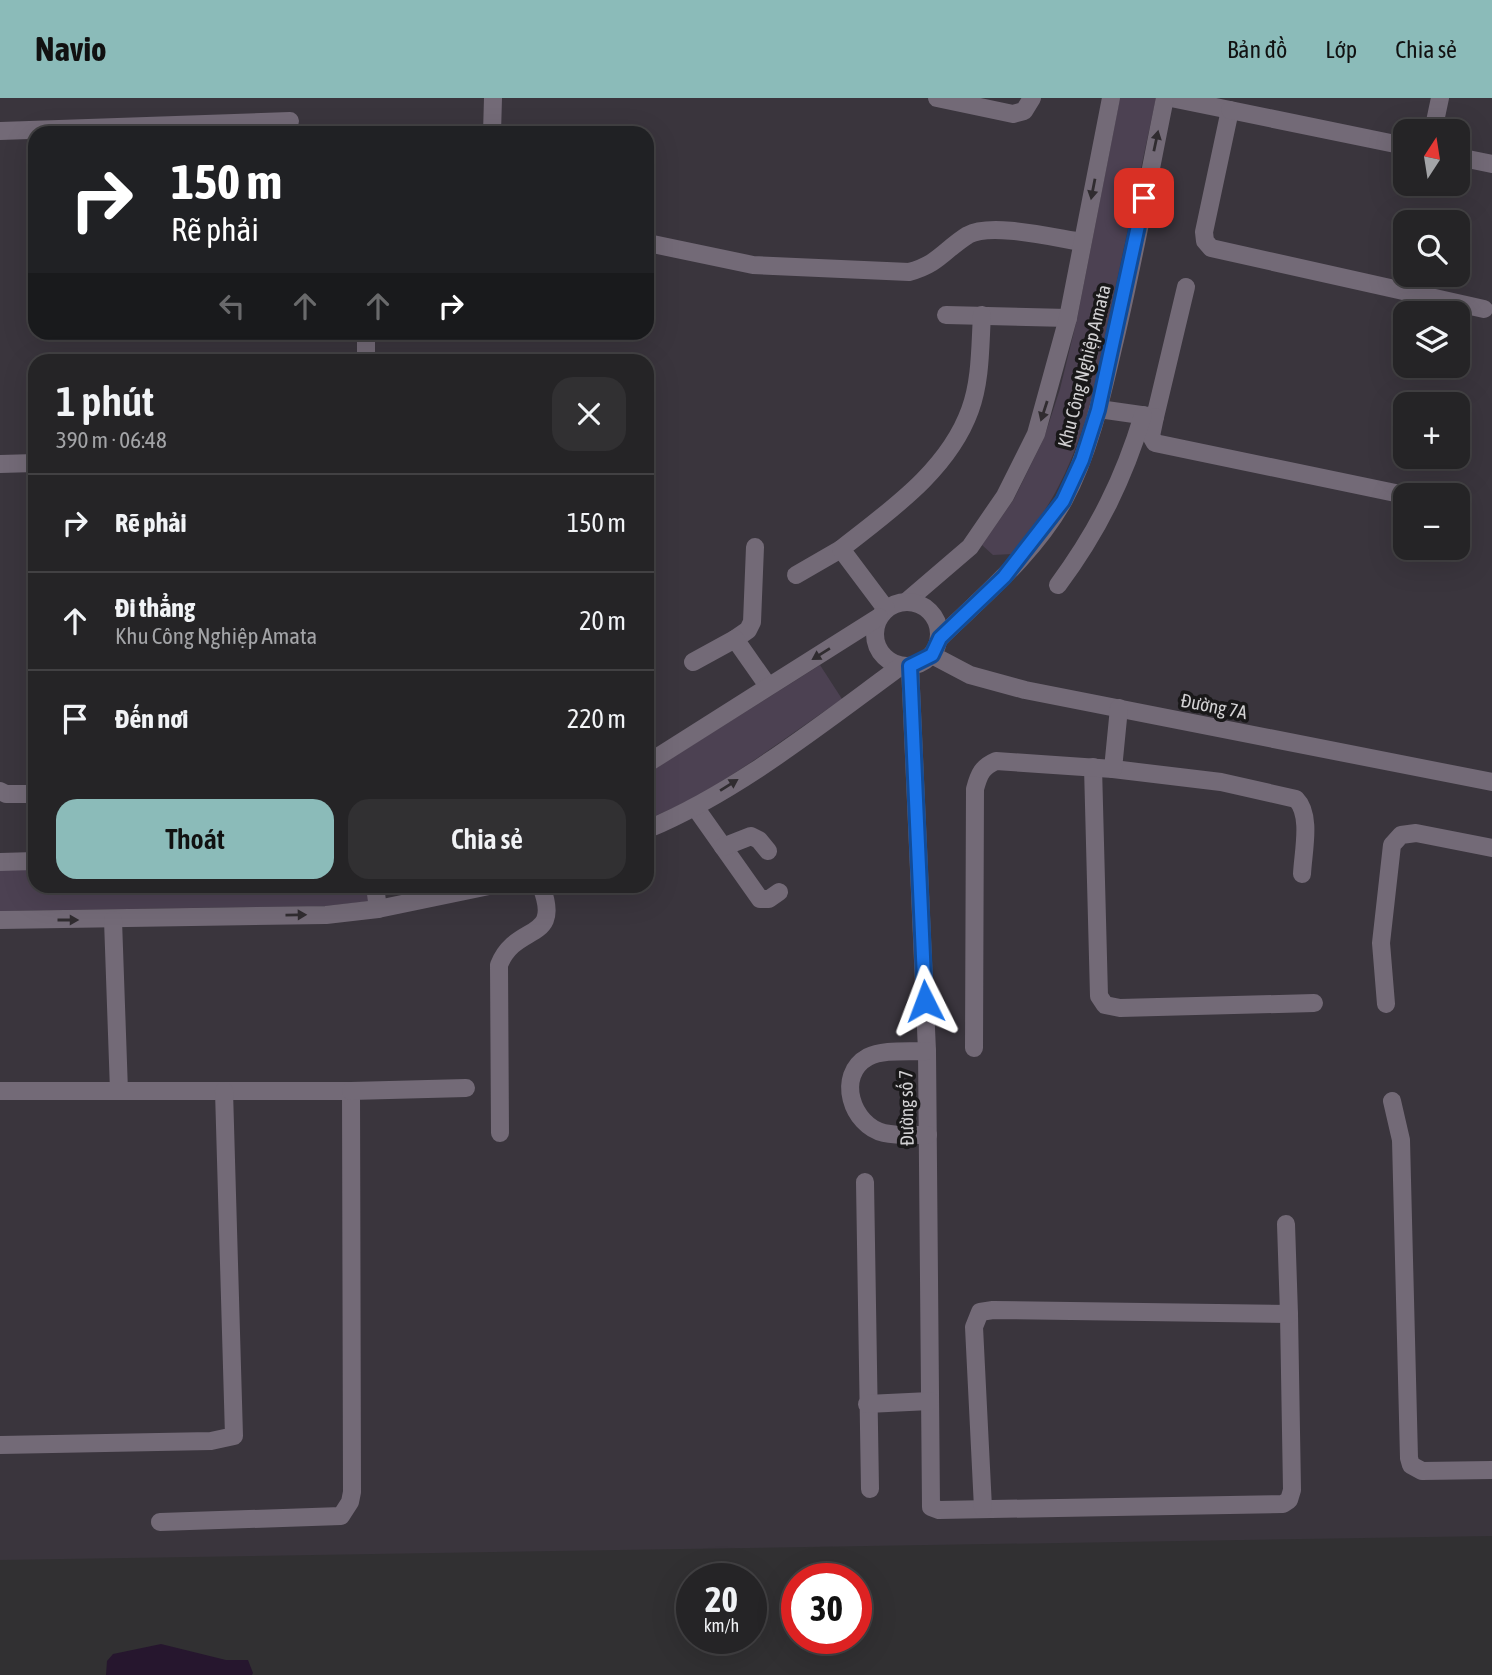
<!DOCTYPE html>
<html lang="vi">
<meta charset="utf-8">
<style>
:root{--surface:#252426;--page:#313032;--text:#f1f3f6;--muted:#a3a4a7;--line:#424143;--accent:#8bbbb9}
body{margin:0;font-family:"Asap Condensed",sans-serif;background:var(--page);color:var(--text);height:100vh;display:flex;flex-direction:column;font-size:26px;white-space:nowrap}
*{box-sizing:border-box;margin:0}
p{font-size:23px;color:var(--muted)}
.icon{flex:none;width:38px;height:38px;fill:none;stroke:currentColor;stroke-width:2;stroke-linecap:round;stroke-linejoin:round}
.map{position:relative;flex:1;overflow:hidden}
.panel{position:absolute;left:28px;top:256px;width:626px;height:539px;display:flex;flex-direction:column;background:var(--surface);border-radius:21px;box-shadow:0 7px 28px #0002,0 0 0 2px var(--line)}
.panel>*{flex:none}
.banner{position:absolute;left:28px;top:28px;width:626px;height:214px;border-radius:21px;box-shadow:0 7px 28px #0002,0 0 0 2px var(--line);background:#202124;color:#fff;overflow:hidden}
.needle{width:46px;rotate:12deg}
.tools{position:absolute;left:1393px;top:21px;display:grid;gap:14px}
.tools a{display:grid;place-items:center;width:77px;height:77px;border-radius:14px;background:var(--surface);box-shadow:0 7px 28px #0002,0 0 0 2px var(--line);font-size:35px}
.speed{position:absolute;left:676px;top:1465px;display:flex;gap:14px;font-size:35px;font-weight:700;text-align:center}
.speed>*{display:grid;place-content:center;width:91px;height:91px;border-radius:50%;background:var(--surface);box-shadow:0 7px 28px #0002,0 0 0 2px var(--line);line-height:1}
.speed small{font-size:18px;font-weight:400}
.speed .limit{border:10px solid #d22;background:#fff;color:#111}
.pin{position:absolute;display:grid;place-items:center;width:60px;height:60px;color:#fff;margin:-30px;border-radius:14px;box-shadow:0 4px 10px #0006}
.me{position:absolute;width:77px;margin:-38px;rotate:357deg;stroke-linejoin:round;filter:drop-shadow(0 0 5px #0008)}
.turn{display:flex;align-items:center;gap:24px;height:147px;padding:0 28px;font-size:32px}
.turn .icon{width:91px;height:91px;stroke-width:2.5}
.turn b{display:block;font-size:49px;line-height:60px}
.lanes{display:flex;align-items:center;height:66px;padding:0 28px;background:#0003;justify-content:center;gap:35px;direction:ltr}
.lanes .off{opacity:.35}
.round{display:grid;place-items:center;flex:none;width:74px;height:74px;border-radius:21px;background:var(--page)}
.summary{display:flex;align-items:center;justify-content:space-between;height:119px;padding:0 28px}
h1{font-size:42px;font-weight:600;line-height:52px}
.action{display:flex;gap:14px;margin-top:auto;padding:14px 28px}
.action a{flex:1;height:80px;border-radius:21px;background:var(--accent);color:#111;font-size:28px;font-weight:600;line-height:80px;text-align:center}
.action a+a{background:var(--page);color:var(--text)}
ul{padding:0;list-style:none}
li{display:flex;align-items:center;gap:21px;height:98px;padding:0 28px;border-top:2px solid var(--line)}
li div{flex:1}
li b{display:block;font-size:26px}
li em{font-style:normal}
header{display:flex;align-items:center;gap:42px;box-sizing:border-box;height:98px;padding:0 35px;background:var(--accent);color:#111}
header strong{font-size:33px}
nav{display:flex;gap:38px;margin-inline-start:auto;font-size:24px}
.map>svg:first-child{display:block}
.built{fill:#3a353d;fill-rule:evenodd}
.green{fill:#4c4152}
.water{fill:#26162e}
.lines{fill:none;stroke-linecap:round;stroke-linejoin:round}
.minor{stroke:#736a77;stroke-width:18}
.oneway{fill:#302c30}
.route-casing{stroke:#114b97;stroke-width:18}
.route{stroke:#1a73e8;stroke-width:12}
.labels{text-anchor:middle;stroke-width:7;stroke-linejoin:round;paint-order:stroke}
.street-label{font-size:19px;fill:#d2d1d3;stroke:#191819}
</style>
<header>
<strong>Navio</strong>
<nav><a>Bản đồ</a><a>Lớp</a><a>Chia sẻ</a></nav>
</header>
<div class="map">
<svg width="1492" height="1577" viewBox="0 0 1492 1577">
<rect width="100%" height="100%" fill="#313032"/>
<path class="built" d="M0,0H1492V1438L0,1462ZM1405,33H1458V86H1405ZM35,35H648V234H35ZM1405,124H1458V177H1405ZM1405,215H1458V268H1405ZM35,262H648V788H35ZM1405,306H1458V359H1405ZM1405,397H1458V450H1405Z"/>
<g class="green">
<path d="M1120,0H1156L1090,309C1070,370 1054,407 1012,456L993,457L982,447L1014,401L1044,340L1060,291L1077,221Z"/>
<path d="M820,567L842,601C780,643 718,693 648,721V675Z"/>
<polygon points="35,771 35,788 370,788 372,803 325,808 0,813 0,772"/>
</g>
<polygon class="water" points="161,1546 226,1562 248,1562 253,1575 252,1577 106,1577 107,1563 113,1556"/>
<g class="lines">
<g class="minor">
<polyline points="937,0 1013,16 1024,13 1032,0"/>
<polyline points="1171,0 1230,12 1204,134 1205,143 1211,150 1484,211"/>
<polyline points="1230,12 1405,48"/>
<polyline points="0,33 290,23"/>
<polyline points="1433,33 1440,0"/>
<polyline points="492,35 493,0"/>
<polyline points="1458,59 1492,66"/>
<path d="M648,145L753,167L909,174C939,166 944,152 968,137C991,124 1055,140 1082,144"/>
<polyline points="946,217 1068,220"/>
<polyline points="366,234 366,262"/>
<polyline points="1099,311 1155,319 1186,189"/>
<polyline points="1155,319 1151,338 1155,345 1405,397"/>
<polyline points="0,366 35,365"/>
<polyline points="796,477 841,451"/>
<path d="M1058,487C1098,433 1124,380 1143,317"/>
<polyline points="907,503 970,449 1005,398 1036,336 1068,220 1111,0"/>
<circle cx="907" cy="536" r="32"/>
<path d="M886,511L841,451C889,413 948,373 970,312C981,282 980,248 982,217"/>
<path d="M940,540C983,498 1034,456 1064,402C1089,355 1101,302 1113,250C1133,168 1148,83 1165,0"/>
<polyline points="735,541 748,532 752,524 755,449"/>
<polyline points="932,557 970,577 1025,592 1492,684"/>
<polyline points="693,564 735,541 768,588"/>
<polyline points="910,568 927,953 931,1409 939,1412 1283,1406 1289,1402 1292,1392 1289,1216"/>
<polyline points="648,665 879,519"/>
<polyline points="1093,669 1099,898 1105,907 1120,910 1314,905"/>
<path d="M1113,671L1221,684L1296,701C1312,717 1303,754 1302,776"/>
<polyline points="0,693 6,696 35,696"/>
<polyline points="695,709 760,801 769,801 779,794"/>
<path d="M648,731C737,694 823,625 901,568"/>
<polyline points="723,749 751,738 759,742 768,753"/>
<polyline points="0,764 35,763"/>
<polyline points="375,788 378,811"/>
<polyline points="0,822 326,817 378,811 489,788"/>
<polyline points="113,822 119,993"/>
<polyline points="1386,906 1381,845 1392,747 1401,737 1416,735 1492,750"/>
<path d="M974,950L975,691C979,676 982,669 996,663L1113,671L1119,610"/>
<path d="M927,953C909,954 883,951 868,959C835,977 852,1028 884,1035C898,1038 914,1037 928,1037"/>
<polyline points="0,993 351,993 352,1394 350,1404 341,1418 160,1424"/>
<polyline points="351,993 466,990"/>
<polyline points="1392,1003 1401,1042 1409,1360 1411,1367 1422,1373 1492,1372"/>
<path d="M500,1035L499,867C516,824 563,845 541,788"/>
<polyline points="865,1084 870,1391"/>
<polyline points="867,1306 930,1303"/>
<polyline points="0,1347 211,1343 234,1338 224,993"/>
<polyline points="983,1410 974,1229 980,1214 993,1212 1289,1216 1286,1126"/>
</g>
</g>
<defs><path id="oneway-solid" d="M-6-.8H1V-3.2L6.5 0L1 3.2V.8H-6Z" transform="scale(1.75)"/></defs>
<g class="oneway">
<use href="#oneway-solid" transform="translate(1156 43) rotate(-78)"/>
<use href="#oneway-solid" transform="translate(1093 91) rotate(101)"/>
<use href="#oneway-solid" transform="translate(1044 313) rotate(108)"/>
<use href="#oneway-solid" transform="translate(821 556) rotate(148)"/>
<use href="#oneway-solid" transform="translate(729 687) rotate(-32)"/>
<use href="#oneway-solid" transform="translate(296 817) rotate(-1)"/>
<use href="#oneway-solid" transform="translate(68 822)"/>
</g>
<g class="lines">
<g class="route-casing">
<polyline id="route" points="925,903 910,568 932,557 940,540 1004,479 1063,403 1082,362 1098,312 1144,100"/>
</g>
<use href="#route" class="route"/>
</g>
<g class="labels">
<g class="street-label">
<text transform="translate(1084 268) rotate(-76)" y="7">Khu Công Nghiệp Amata</text>
<text transform="translate(1214 608) rotate(11)" y="7">Đường 7A</text>
<text transform="translate(906 1010) rotate(-91)" y="7">Đường số 7</text>
</g>
</g>
</svg>
<div class="tools">
<a><svg class="needle" viewBox="-14 -14 28 28"><path d="M0-13l5 13h-10z" fill="#e53935"/><path d="M0 13l5-13h-10z" fill="#a3a4a7"/></svg></a>
<a><svg class="icon" aria-label="search" viewBox="0 0 24 24"><circle cx="10" cy="10" r="6"/><path d="M15 15l6 6"/></svg></a>
<a><svg class="icon" aria-label="layers" viewBox="0 0 24 24"><path d="M12 4l9 5-9 5-9-5zM3 14l9 5 9-5"/></svg></a>
<a>+</a>
<a>−</a>
</div>
<div class="speed"><div>20<small>km/h</small></div><div class="limit">30</div></div>
<div class="pin" style="left:1144px;top:100px;background:#d93025"><svg class="icon" aria-label="arrive" viewBox="0 0 24 24"><path d="M6 21V4h12l-3 4 3 4H6"/></svg></div>
<svg class="me" style="left:925px;top:903px" viewBox="-20 -20 40 40"><path d="M0-17L14 15 0 8-14 15z" fill="#1a73e8" stroke="#fff" stroke-width="4"/></svg>
<div class="banner">
<div class="turn"><svg class="icon" aria-label="right" viewBox="0 0 24 24"><path d="M7 20v-9h11M14 6l5 5-5 5"/></svg><div><b>150 m</b>Rẽ phải</div></div>
<div class="lanes"><svg class="icon off" aria-label="left" viewBox="0 0 24 24"><path d="M17 20v-9H6M10 6l-5 5 5 5"/></svg><svg class="icon off" aria-label="ahead" viewBox="0 0 24 24"><path d="M12 20V5M6 11l6-6 6 6"/></svg><svg class="icon off" aria-label="ahead" viewBox="0 0 24 24"><path d="M12 20V5M6 11l6-6 6 6"/></svg><svg class="icon" aria-label="right" viewBox="0 0 24 24"><path d="M7 20v-9h11M14 6l5 5-5 5"/></svg></div>
</div>
<section class="panel">
<div class="summary"><div><h1>1 phút</h1><p>390 m · 06:48</p></div><a class="round"><svg class="icon" aria-label="close" viewBox="0 0 24 24"><path d="M6 6l12 12M18 6L6 18"/></svg></a></div>
<ul>
<li><svg class="icon" aria-label="right" viewBox="0 0 24 24"><path d="M7 20v-9h11M14 6l5 5-5 5"/></svg><div><b>Rẽ phải</b></div><em>150 m</em></li>
<li><svg class="icon" aria-label="ahead" viewBox="0 0 24 24"><path d="M12 20V5M6 11l6-6 6 6"/></svg><div><b>Đi thẳng</b><p>Khu Công Nghiệp Amata</p></div><em>20 m</em></li>
<li><svg class="icon" aria-label="arrive" viewBox="0 0 24 24"><path d="M6 21V4h12l-3 4 3 4H6"/></svg><div><b>Đến nơi</b></div><em>220 m</em></li>
</ul>
<div class="action"><a>Thoát</a><a>Chia sẻ</a></div>
</section>
</div>
